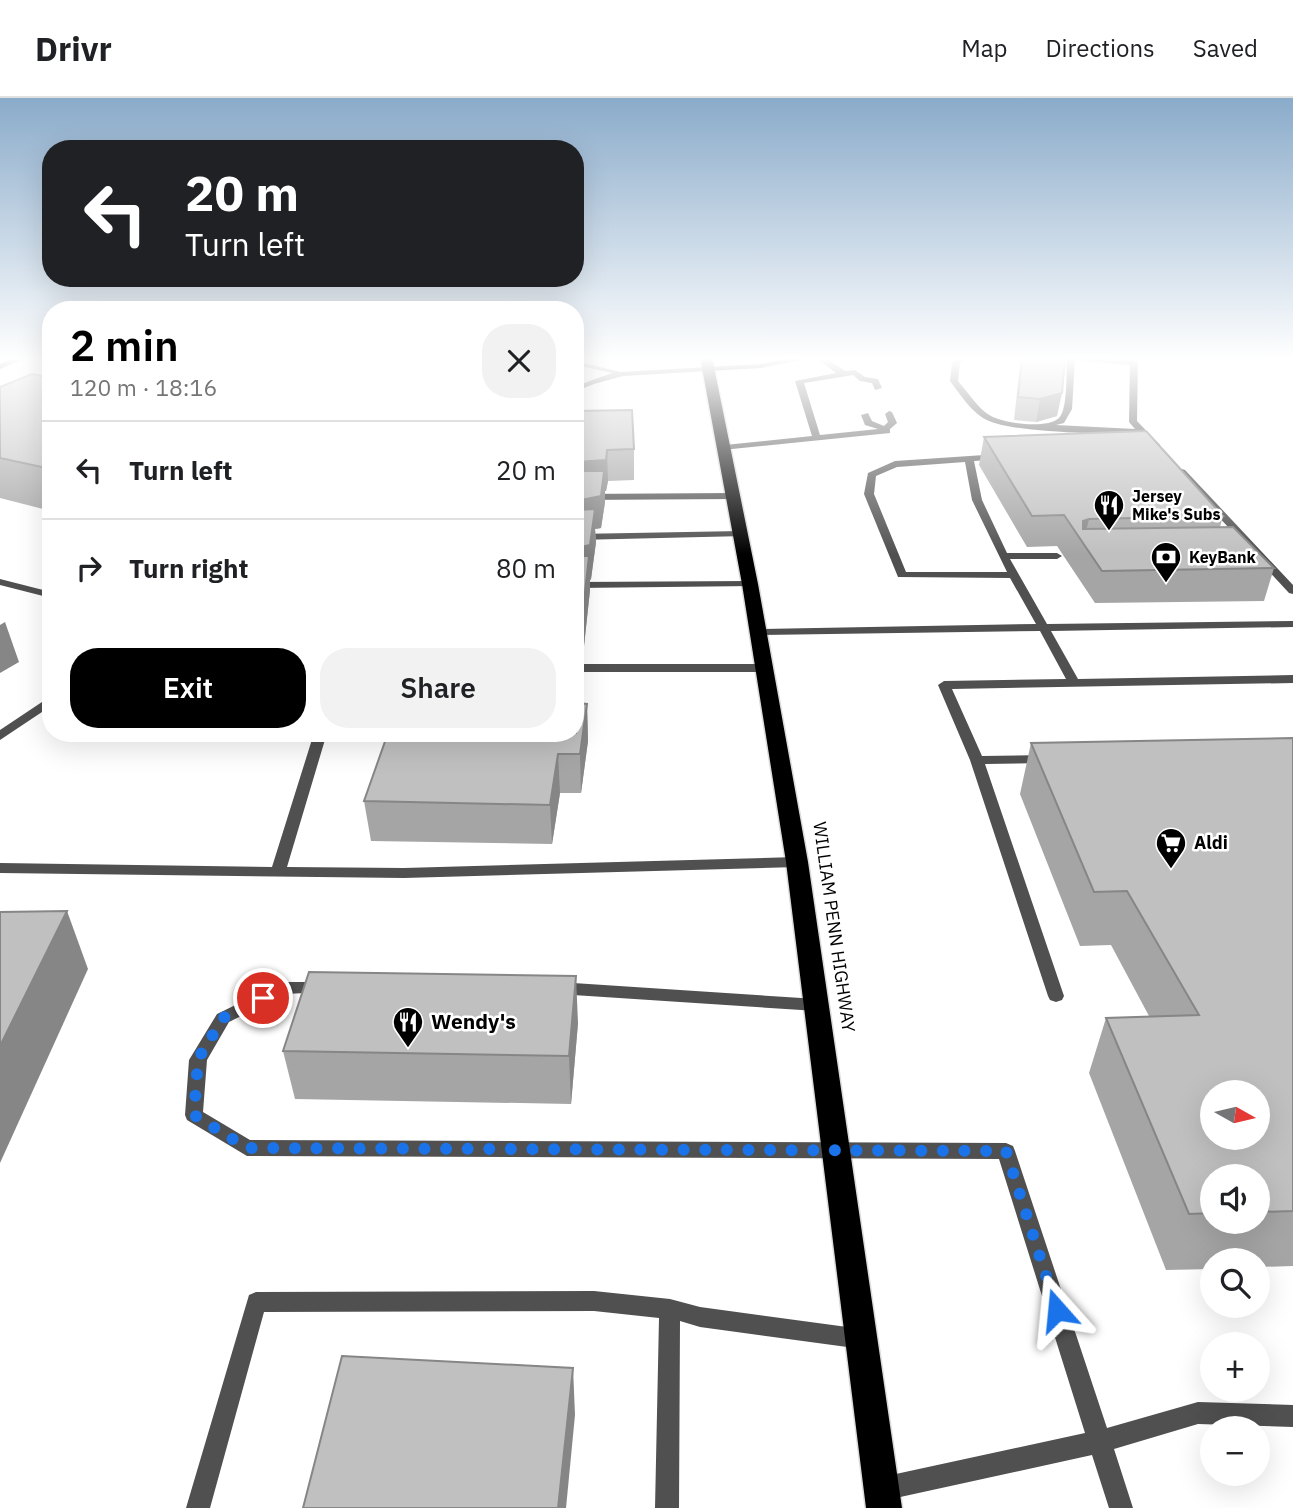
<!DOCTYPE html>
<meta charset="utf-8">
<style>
:root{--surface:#fff;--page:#f2f2f2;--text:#202124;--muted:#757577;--line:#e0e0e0;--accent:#000}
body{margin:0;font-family:"IBM Plex Sans",sans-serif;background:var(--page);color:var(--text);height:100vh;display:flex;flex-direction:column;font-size:26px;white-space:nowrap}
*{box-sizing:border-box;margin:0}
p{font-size:23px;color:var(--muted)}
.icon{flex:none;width:38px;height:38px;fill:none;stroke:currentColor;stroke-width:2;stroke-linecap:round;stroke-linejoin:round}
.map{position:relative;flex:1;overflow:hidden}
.panel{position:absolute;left:42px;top:203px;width:542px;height:441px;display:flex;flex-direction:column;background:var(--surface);border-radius:28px;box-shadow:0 7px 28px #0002}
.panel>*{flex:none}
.hud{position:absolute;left:42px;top:42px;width:542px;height:147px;border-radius:28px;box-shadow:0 7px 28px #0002;background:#202124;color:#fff;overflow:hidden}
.needle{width:46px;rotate:98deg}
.tools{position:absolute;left:1200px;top:982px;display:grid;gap:14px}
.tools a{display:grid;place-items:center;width:70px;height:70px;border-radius:50%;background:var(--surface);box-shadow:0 7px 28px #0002;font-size:35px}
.pin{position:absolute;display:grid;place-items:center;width:60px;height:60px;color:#fff;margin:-30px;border:4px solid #fff;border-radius:50%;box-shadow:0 2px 7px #0007}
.me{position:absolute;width:77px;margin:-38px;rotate:342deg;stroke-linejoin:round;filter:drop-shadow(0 0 5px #0008)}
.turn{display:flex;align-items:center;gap:24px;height:147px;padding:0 28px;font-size:32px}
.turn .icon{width:91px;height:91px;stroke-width:2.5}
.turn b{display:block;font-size:49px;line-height:60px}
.round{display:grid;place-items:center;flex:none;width:74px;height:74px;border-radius:28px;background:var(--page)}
.head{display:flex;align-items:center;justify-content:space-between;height:119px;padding:0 28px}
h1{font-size:42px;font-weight:600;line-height:52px;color:var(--accent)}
.button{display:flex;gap:14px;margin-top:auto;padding:14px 28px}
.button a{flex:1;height:80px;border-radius:28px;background:var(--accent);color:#fff;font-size:28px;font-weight:600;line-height:80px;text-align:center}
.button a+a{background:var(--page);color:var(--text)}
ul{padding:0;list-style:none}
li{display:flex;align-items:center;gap:21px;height:98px;padding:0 28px;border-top:2px solid var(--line)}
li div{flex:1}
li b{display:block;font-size:26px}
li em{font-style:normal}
header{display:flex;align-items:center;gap:42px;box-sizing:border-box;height:98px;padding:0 35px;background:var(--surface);border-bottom:2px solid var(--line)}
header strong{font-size:33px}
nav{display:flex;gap:38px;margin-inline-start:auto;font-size:24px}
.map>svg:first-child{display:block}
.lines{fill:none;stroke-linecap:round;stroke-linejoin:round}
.highway-casing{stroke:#dbdbdb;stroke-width:3}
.lane{fill:#505050;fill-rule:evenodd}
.street{fill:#505050;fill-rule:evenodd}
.secondary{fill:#1d1d1d;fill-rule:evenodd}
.highway{fill:#000;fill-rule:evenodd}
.wall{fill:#a5a5a5;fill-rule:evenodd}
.shaded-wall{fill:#868686}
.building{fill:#c0c0c0;stroke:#868686;stroke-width:2;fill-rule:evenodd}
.route{stroke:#1a73e8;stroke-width:12;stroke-dasharray:0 21.6}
.labels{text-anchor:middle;stroke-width:5;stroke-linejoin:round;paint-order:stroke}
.far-poi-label{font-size:16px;font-weight:bold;fill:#000;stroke:#fff;text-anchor:start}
.poi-label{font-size:18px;font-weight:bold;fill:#000;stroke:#fff;text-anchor:start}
.street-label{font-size:18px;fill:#000;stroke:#fff}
.near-poi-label{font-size:21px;font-weight:bold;fill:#000;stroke:#fff;text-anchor:start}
</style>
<header>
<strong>Drivr</strong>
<nav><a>Map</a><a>Directions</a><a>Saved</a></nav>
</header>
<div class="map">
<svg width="1293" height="1410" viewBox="0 0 1293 1410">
<rect width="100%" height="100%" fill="#fff"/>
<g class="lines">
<g class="highway-casing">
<polygon id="highway" points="700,259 712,259 758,486 808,764 902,1410 866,1410 786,764 742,486"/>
</g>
<g class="lane">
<polygon points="815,259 825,259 845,273 855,272 865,279 878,281 882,290 875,292 872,285 860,283 853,277 804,285 820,337 878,331 865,327 861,317 868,315 872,323 884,328 888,324 885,316 889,313 892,314 897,325 890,331 890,335 722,352 722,348 725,347 812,338 795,283 836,275"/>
<path d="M957,259H965L960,265L958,283C968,294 978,311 991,318C1006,326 1047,331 1059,320C1068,311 1066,275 1067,262L1059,259L1130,262V259H1138L1137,323L1160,347L1153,349L1141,337C1107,335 1007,336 983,320C970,312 959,295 950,283L952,265ZM1075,262L1130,267L1129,324L1135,331L1056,327L1064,325L1072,311Z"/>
<polygon points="576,263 621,274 708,269 712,271 708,273 623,278 594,286 576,293 576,288 612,275 576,267"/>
<path d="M999,356L1004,359L1002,361L974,363L982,402L1007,455H1057L1062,458L1057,461H1010L1047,526L1293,523V529L1051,533L1078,581L1293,577V585L952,591L982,658L1047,657L1054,661L1047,665L985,666L1064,898L1062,902L1056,904L1050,902L1048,898L970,662L938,587L944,583L1066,581L1040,533L759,537L753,534L759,531L1036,526L1010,480L898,479L864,396L868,375L895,363ZM965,364L972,402L1007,474H906L874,396L876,378L897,369Z"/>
<polygon points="1182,371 1185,372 1293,487 1293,496 1289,495 1179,376 1179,372"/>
<polygon points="576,396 734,395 739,398 734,401 576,402"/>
<polygon points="741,433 745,434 745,438 576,442 576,436"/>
<polygon points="0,481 51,494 51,500 0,487"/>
<polygon points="750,483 754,484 754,488 576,490 576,484"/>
<polygon points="576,566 766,566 772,570 766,574 576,574"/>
<polygon points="314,635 327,635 287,769 404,770 797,759 804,764 797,769 404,780 0,775 0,765 272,769"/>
<polygon points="283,884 321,884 327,886 329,890 327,894 285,896 229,924 207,962 203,1014 250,1042 1006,1045 1013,1048 1015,1053 1107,1330 1198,1304 1293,1307 1293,1329 1198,1326 1114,1351 1133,1410 1109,1410 1092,1357 882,1403 874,1399 870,1391 874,1383 882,1379 1085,1335 999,1061 247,1058 187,1022 185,1017 189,962 217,916"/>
<polygon points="558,884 817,901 823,903 825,907 823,911 817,913 558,896 552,894 550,890 552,886"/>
<polygon points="594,1193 670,1201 700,1209 862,1231 870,1234 873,1241 870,1248 862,1251 700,1229 680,1223 679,1410 655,1410 659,1220 594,1213 264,1214 210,1410 186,1410 249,1197 256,1194"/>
</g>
<polygon class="street" points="51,598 51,608 0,642 0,632"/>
<g class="secondary">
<polygon points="16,259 28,259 0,271 0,266"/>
<polygon points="796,259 816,259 761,270 708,273 704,271 708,269 761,266"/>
</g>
<use href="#highway" class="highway"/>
</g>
<g class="wall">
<polygon points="1021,259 1065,259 1057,318 1036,324 1014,322"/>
<polygon points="51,280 51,413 0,400 0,289"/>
<polygon points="576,313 634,351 634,382 608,383 606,393 605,393 605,404 601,430 595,431 596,444 591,481 590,482 590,492 584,548 577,548 576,555"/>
<polygon points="984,339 1223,418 1220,429 1274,470 1264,503 1095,505 1057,448 1027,449 979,367"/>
<polygon points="587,606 588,643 581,695 560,695 552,746 371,743 364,703"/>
<path d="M1293,640V1168L1258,1169V1162H1213V1171L1166,1172L1089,975L1106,920L1149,918L1111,847L1080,848L1020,696L1031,645ZM1213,1078H1258V1124H1213Z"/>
<polygon points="578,925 571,1006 295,1001 283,953"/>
</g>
<g class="shaded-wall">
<polygon points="1062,295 1057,318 1036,324 1040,301"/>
<polygon points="607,352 608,383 606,393 605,393 605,404 601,430 595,431 596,444 591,481 590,482 590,492 584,548 583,512 576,484 576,364"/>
<polygon points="1089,421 1083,446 1083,423"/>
<polygon points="576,516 577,548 576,555"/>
<polygon points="5,524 19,564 0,575 0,527"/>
<polygon points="587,606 588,643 581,695 580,656"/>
<polygon points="558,656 560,695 552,746 550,707"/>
<polygon points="67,813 88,871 0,1065 0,948"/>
<polygon points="576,878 578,925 571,1006 569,958"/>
<polygon points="573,1270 575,1317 566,1410 558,1410"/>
</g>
<g class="building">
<polygon points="1022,259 1065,259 1062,295 1040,301 1018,299"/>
<polygon points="32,276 51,280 51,371 0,360 0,289"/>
<polygon points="632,312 634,351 607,352 606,362 576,364 576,313"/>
<polygon points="1146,333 1223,418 1089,421 1083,423 1083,431 1233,429 1274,470 1102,473 1064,417 1032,418 984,339"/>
<polygon points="576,373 604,373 601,398 576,403"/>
<polygon points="595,411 590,447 576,450 576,412"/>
<polygon points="576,458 589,458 583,512 576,512"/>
<polygon points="576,605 587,606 580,656 558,656 550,707 364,703 388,635 576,635"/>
<path d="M1293,640V1113L1258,1114V1078H1213V1115L1189,1116L1106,920L1199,917L1127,793L1094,794L1031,645ZM1213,994H1258V1040H1213Z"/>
<polygon points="67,813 0,948 0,814"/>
<polygon points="309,874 576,878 569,958 283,953"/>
<polygon points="342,1258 573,1270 558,1410 303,1410"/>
</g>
<linearGradient id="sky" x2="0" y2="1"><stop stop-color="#8aabca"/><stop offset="0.57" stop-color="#fff"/><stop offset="1" stop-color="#fff" stop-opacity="0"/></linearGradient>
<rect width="1293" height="457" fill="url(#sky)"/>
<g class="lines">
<polyline class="route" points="263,900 223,920 198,961 194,1017 247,1050 1006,1053 1057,1212"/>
</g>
<defs>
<g id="restaurant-pin" transform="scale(1.575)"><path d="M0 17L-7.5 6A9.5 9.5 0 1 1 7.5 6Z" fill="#000" stroke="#fff"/><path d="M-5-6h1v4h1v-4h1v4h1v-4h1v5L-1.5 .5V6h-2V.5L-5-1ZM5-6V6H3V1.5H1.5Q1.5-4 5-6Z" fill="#fff"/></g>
<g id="bank-pin" transform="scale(1.575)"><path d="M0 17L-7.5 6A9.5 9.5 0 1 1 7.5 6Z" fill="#000" stroke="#fff"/><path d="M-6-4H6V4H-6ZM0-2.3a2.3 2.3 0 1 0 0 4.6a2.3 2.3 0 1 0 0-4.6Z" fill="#fff"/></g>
<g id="supermarket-pin" transform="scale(1.575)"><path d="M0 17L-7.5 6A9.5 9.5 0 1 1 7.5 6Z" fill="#000" stroke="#fff"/><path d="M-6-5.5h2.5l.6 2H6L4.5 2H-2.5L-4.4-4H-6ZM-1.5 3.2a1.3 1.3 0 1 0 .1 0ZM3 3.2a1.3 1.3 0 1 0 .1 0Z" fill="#fff"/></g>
</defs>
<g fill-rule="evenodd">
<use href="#restaurant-pin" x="1109" y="407"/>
<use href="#bank-pin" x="1166" y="459"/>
<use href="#supermarket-pin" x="1171" y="745"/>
<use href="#restaurant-pin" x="408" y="924"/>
</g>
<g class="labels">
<g class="far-poi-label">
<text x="1132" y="404">Jersey<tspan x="1132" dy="18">Mike's Subs</tspan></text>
<text x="1189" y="465">KeyBank</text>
</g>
<g class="poi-label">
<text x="1194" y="751">Aldi</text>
</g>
<g class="street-label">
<text transform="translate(834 829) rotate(82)" y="6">WILLIAM PENN HIGHWAY</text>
</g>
<g class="near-poi-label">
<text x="431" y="931">Wendy's</text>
</g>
</g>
</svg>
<div class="tools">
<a><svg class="needle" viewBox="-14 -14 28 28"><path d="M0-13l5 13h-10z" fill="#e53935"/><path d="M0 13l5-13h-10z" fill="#757577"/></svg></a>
<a><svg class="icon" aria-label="sound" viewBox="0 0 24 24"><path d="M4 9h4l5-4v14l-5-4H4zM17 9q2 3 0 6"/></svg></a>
<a><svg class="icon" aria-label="search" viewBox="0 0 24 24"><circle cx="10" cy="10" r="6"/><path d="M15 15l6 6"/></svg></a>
<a>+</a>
<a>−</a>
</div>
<div class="pin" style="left:263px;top:900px;background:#d93025"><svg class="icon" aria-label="arrive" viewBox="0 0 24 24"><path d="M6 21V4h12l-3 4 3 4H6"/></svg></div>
<svg class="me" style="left:1057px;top:1212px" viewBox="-20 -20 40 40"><path d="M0-17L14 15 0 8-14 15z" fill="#1a73e8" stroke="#fff" stroke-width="4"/></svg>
<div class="hud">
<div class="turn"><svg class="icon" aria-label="left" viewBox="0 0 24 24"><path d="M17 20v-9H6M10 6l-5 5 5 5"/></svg><div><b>20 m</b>Turn left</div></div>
</div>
<section class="panel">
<div class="head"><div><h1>2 min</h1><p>120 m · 18:16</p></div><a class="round"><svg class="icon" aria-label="close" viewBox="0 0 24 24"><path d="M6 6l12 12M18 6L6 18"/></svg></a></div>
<ul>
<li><svg class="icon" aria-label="left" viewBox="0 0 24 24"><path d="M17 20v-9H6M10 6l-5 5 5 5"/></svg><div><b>Turn left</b></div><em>20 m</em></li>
<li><svg class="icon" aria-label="right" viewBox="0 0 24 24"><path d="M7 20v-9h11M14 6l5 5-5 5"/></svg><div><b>Turn right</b></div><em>80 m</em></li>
</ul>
<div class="button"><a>Exit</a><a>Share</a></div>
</section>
</div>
